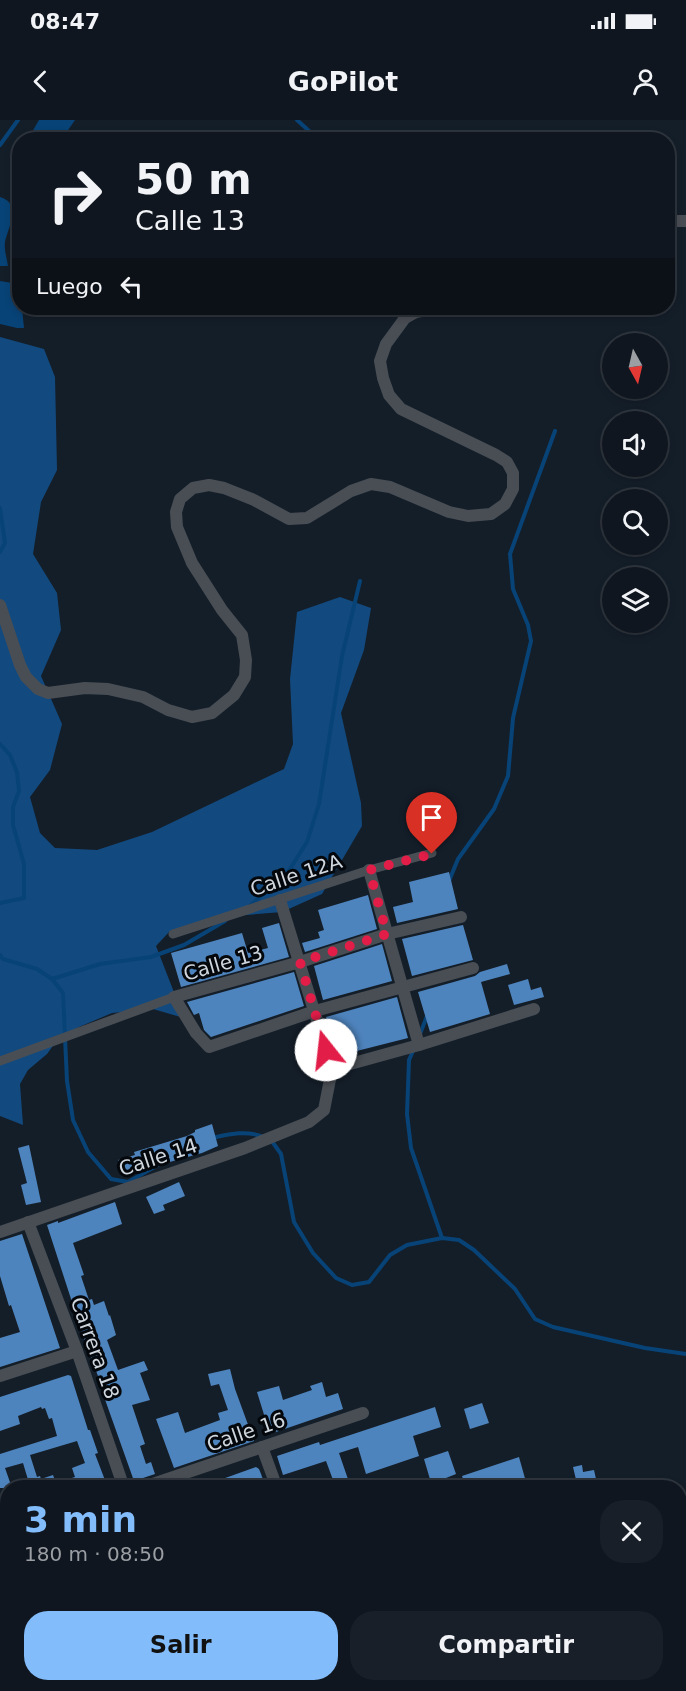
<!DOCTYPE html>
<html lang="es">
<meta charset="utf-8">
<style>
:root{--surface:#0f161f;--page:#181f28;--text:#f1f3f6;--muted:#9b9fa4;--line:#2f353d;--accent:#83bcfa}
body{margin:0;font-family:"DejaVu Sans",sans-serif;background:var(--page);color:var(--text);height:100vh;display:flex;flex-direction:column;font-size:22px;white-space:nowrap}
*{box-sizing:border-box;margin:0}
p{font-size:20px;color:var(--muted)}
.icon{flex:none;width:33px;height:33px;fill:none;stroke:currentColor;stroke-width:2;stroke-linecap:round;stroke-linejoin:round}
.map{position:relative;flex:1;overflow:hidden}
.side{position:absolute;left:0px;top:1360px;width:687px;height:212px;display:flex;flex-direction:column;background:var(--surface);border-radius:24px 24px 0 0;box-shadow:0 3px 9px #0003,0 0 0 2px var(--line)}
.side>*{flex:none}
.banner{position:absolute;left:12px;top:12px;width:663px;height:183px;border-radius:24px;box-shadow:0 3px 9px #0003,0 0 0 2px var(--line);background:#0f161f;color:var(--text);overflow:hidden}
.needle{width:39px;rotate:172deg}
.buttons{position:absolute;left:602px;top:213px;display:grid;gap:12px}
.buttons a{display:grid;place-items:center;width:66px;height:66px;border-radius:50%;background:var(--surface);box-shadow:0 3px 9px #0003,0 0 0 2px var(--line);font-size:30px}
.pin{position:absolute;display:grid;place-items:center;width:51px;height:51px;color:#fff;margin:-62px -26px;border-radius:50% 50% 50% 0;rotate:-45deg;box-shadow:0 0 6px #0007}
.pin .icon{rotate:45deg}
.me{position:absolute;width:66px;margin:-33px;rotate:344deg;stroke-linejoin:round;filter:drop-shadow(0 0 4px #0008)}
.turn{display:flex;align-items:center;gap:21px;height:126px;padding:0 24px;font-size:27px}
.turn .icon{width:78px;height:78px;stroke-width:2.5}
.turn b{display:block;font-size:42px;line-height:51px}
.then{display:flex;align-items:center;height:57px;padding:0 24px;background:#0003;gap:12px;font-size:22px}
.round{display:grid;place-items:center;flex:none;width:63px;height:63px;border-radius:24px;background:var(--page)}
.overview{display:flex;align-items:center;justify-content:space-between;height:102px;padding:0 24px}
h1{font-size:36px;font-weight:700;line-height:45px;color:var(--accent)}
.primary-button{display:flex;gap:12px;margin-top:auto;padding:12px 24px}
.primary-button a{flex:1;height:69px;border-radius:24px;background:var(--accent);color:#111;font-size:24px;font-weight:700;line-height:69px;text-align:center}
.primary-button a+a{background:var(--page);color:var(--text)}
.status{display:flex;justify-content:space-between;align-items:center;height:42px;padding:0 30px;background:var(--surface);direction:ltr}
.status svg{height:16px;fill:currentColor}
header{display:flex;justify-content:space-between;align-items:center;height:78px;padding:0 24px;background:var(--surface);font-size:27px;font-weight:700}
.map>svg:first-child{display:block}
.forest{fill:#124a7f}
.water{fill:#084377}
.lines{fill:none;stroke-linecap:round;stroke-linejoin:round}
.stream{stroke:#084377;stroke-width:4}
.building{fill:#4e84be;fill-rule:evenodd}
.pedestrian{stroke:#494e54;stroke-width:9}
.minor{stroke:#494e54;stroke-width:12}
.route{stroke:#e11d48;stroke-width:10;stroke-dasharray:0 18}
.labels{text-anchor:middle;stroke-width:6;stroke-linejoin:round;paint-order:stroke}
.street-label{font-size:20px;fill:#cfd6de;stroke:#04080c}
</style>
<div class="status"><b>08:47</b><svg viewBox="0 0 49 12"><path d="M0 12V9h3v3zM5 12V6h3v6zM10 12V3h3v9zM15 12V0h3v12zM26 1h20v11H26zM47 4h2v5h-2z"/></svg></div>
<header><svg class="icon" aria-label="back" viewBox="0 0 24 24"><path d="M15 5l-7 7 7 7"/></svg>GoPilot<svg class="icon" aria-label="person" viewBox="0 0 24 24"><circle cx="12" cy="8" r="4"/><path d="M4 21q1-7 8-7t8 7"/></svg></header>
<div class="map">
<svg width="686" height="1571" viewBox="0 0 686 1571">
<rect width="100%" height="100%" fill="#141e29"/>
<polygon class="forest" points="0,217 44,229 55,257 57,350 41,382 33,434 57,473 61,510 41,556 62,604 50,650 30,677 40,713 55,728 97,730 152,712 284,649 293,624 290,559 297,492 340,477 371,488 364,530 341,593 361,683 362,706 322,774 282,792 221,797 170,811 156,826 184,898 153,889 112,893 79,907 55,923 47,934 28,950 20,964 23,1005 0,996"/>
<g class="water">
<polygon points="39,0 75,0 62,19 28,19"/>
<path d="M0,77C23,84 8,107 5,122C4,130 7,139 8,146H0Z"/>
<polygon points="0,161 19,164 20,188 22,188 24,208 17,208 0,204"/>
</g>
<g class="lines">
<g class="stream">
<polyline points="297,0 319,20"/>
<polyline points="0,25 18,0"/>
<polyline points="0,388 5,423 0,432"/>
<polyline points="0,624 10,635 17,652 19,671 13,687 13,705 24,744 24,778 0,783"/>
<polyline points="449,761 458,739 494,689 508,656 513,598 531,521 528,505 513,469 510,434 555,311"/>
<polyline points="250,786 288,752 307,722 319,684 342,536 360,461"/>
<polyline points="0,835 3,839 37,849 52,859 63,873 67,961 73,1000 88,1032 111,1059 128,1062 158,1045"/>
<polyline points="52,859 100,844 151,837 184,825 225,801"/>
<polyline points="420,914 427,896"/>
<polyline points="414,929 409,940 407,994 411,1028 442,1118"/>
<path d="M212,1018C230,1014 246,1010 264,1017"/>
<polyline points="271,1020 281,1034 294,1102 313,1133 336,1158 352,1165 369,1162 390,1135 407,1125 442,1118 459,1120 474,1130 515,1169 535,1199 553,1207 645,1228 686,1234"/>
</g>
</g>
<g class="building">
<polygon points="449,752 458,789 397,803 393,787 413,782 409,762"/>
<polygon points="368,775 377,809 305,832 302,823 320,818 318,812 324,810 318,790"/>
<polygon points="279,803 289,837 181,867 171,833 242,813 248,833 268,828 262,808"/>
<polygon points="463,805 473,840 412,856 402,819"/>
<polygon points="382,824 392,861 323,880 314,846"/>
<polygon points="507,844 510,854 481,862 490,894 430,912 418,872 475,856 480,852"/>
<polygon points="294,852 304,886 211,917 204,910 199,893 194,895 187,882"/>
<polygon points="528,859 531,870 541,867 544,877 514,885 508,865"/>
<polygon points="397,877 408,918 337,936 326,897"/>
<polygon points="212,1004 218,1026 202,1033 123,1055 118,1040 135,1035 134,1032 187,1016 195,1012 195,1010"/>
<polygon points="29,1025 41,1082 26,1085 21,1065 27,1063 18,1028"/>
<polygon points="179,1062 185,1076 163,1085 165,1090 154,1094 146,1077"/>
<polygon points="115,1082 122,1104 73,1123 84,1155 81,1156 89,1180 92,1179 94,1185 104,1181 109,1196 110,1195 116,1215 107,1220 118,1250 144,1241 148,1250 140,1253 150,1280 132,1285 145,1324 140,1326 146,1344 151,1342 155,1354 134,1361 97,1257 98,1256 85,1222 47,1105 58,1101 58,1103"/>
<polygon points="22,1114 60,1228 0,1247 0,1218 20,1212 11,1185 9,1186 0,1156 0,1121"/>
<polygon points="230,1249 235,1269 254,1321 174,1348 156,1299 178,1292 185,1313 220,1300 218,1293 228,1290 219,1264 211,1266 208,1254"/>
<path d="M68,1255L71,1256L88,1310H90L98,1333L95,1334L108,1368H19V1366L29,1363L23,1343L5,1348L12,1368H0V1334L57,1316L52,1298L49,1299L45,1288L42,1289L41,1287L18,1296L20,1304L0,1311V1277ZM77,1321L85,1343L72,1348L75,1357L56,1363L53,1355L41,1359L40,1356L37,1357L30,1335Z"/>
<polygon points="322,1262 326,1277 338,1273 343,1289 270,1314 257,1272 279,1266 283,1280 312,1270 310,1266"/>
<polygon points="482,1283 489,1303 470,1309 464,1289"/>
<polygon points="435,1287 441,1307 413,1316 419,1336 366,1354 358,1327 339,1333 351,1368 336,1368 326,1341 283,1355 277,1336 319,1322 320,1325"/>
<polygon points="448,1331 456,1354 441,1360 442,1363 432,1366 424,1339"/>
<polygon points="519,1337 526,1362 509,1368 466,1368 462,1356"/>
<polygon points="582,1345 583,1352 594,1350 598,1368 578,1368 573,1347"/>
<polygon points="256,1347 259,1349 261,1354 266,1368 200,1368 200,1367"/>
</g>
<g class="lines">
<g class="pedestrian">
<polyline points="173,814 369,750 432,733"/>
<polyline points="0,941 174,877"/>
</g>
<g class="minor">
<polyline points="668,101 686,101"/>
<polyline points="0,485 20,545 26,557 38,569 48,573 85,568 108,569 143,577 168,590 192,597 212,593 234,575 245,557 246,540 242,515 222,490 192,443 177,407 176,392 180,379 193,368 209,365 224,368 254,380 289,399 307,398 351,371 371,364 390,367 449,392 468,396 491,394 505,384 513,369 513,353 507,342 496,335 401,289 389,275 383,258 380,241 386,224 405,198 416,192 438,188 473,188"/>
<polyline points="369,750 419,925"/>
<polyline points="461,797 387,814 300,842 174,877 196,913 209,927 315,891 473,848"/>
<polyline points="332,949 419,925 534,889"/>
<polyline points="28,1102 77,1231 124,1368"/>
<polyline points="0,1112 245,1028 309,1002 324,990 332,949 280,780"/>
<polyline points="0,1256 77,1231"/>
<polyline points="262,1327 277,1368"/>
<polyline points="141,1368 363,1293"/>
<polyline points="0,1416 8,1413"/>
<polyline points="0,1471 8,1493"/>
<polyline points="188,1564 190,1571"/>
<polyline points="344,1564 346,1571"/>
<polyline points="496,1564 503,1571"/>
<polyline points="10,1571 28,1564"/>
</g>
</g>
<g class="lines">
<polyline class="route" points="326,930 300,842 387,814 369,750 432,734"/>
</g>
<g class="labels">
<g class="street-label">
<text transform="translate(296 755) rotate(-18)" y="7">Calle 12A</text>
<text transform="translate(223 843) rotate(-16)" y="7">Calle 13</text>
<text transform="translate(158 1037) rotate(-18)" y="7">Calle 14</text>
<text transform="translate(95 1228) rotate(70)" y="7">Carrera 18</text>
<text transform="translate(246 1312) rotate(-19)" y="7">Calle 16</text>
</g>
</g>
</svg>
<div class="buttons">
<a><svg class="needle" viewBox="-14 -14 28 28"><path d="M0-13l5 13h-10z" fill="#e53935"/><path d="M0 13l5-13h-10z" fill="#9b9fa4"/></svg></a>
<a><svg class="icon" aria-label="sound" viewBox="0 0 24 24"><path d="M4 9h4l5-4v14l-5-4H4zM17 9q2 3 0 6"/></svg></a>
<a><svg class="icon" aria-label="search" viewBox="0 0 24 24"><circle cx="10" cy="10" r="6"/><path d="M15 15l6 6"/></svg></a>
<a><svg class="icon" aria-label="layers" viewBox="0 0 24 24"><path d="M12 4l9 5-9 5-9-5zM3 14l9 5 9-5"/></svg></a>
</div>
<div class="pin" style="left:432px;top:734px;background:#d93025"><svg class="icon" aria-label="arrive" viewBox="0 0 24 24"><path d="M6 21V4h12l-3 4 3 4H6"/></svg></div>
<svg class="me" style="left:326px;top:930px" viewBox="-20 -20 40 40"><circle r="19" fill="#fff"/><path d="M0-13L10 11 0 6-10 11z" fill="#e11d48"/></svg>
<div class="banner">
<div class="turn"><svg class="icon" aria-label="right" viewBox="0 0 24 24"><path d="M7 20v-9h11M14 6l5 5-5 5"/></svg><div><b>50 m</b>Calle 13</div></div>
<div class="then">Luego<svg class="icon" aria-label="left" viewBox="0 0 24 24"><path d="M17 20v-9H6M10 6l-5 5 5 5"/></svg></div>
</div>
<section class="side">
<div class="overview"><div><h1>3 min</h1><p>180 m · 08:50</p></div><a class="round"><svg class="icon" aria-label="close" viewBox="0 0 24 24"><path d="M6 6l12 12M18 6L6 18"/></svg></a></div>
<div class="primary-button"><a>Salir</a><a>Compartir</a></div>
</section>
</div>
